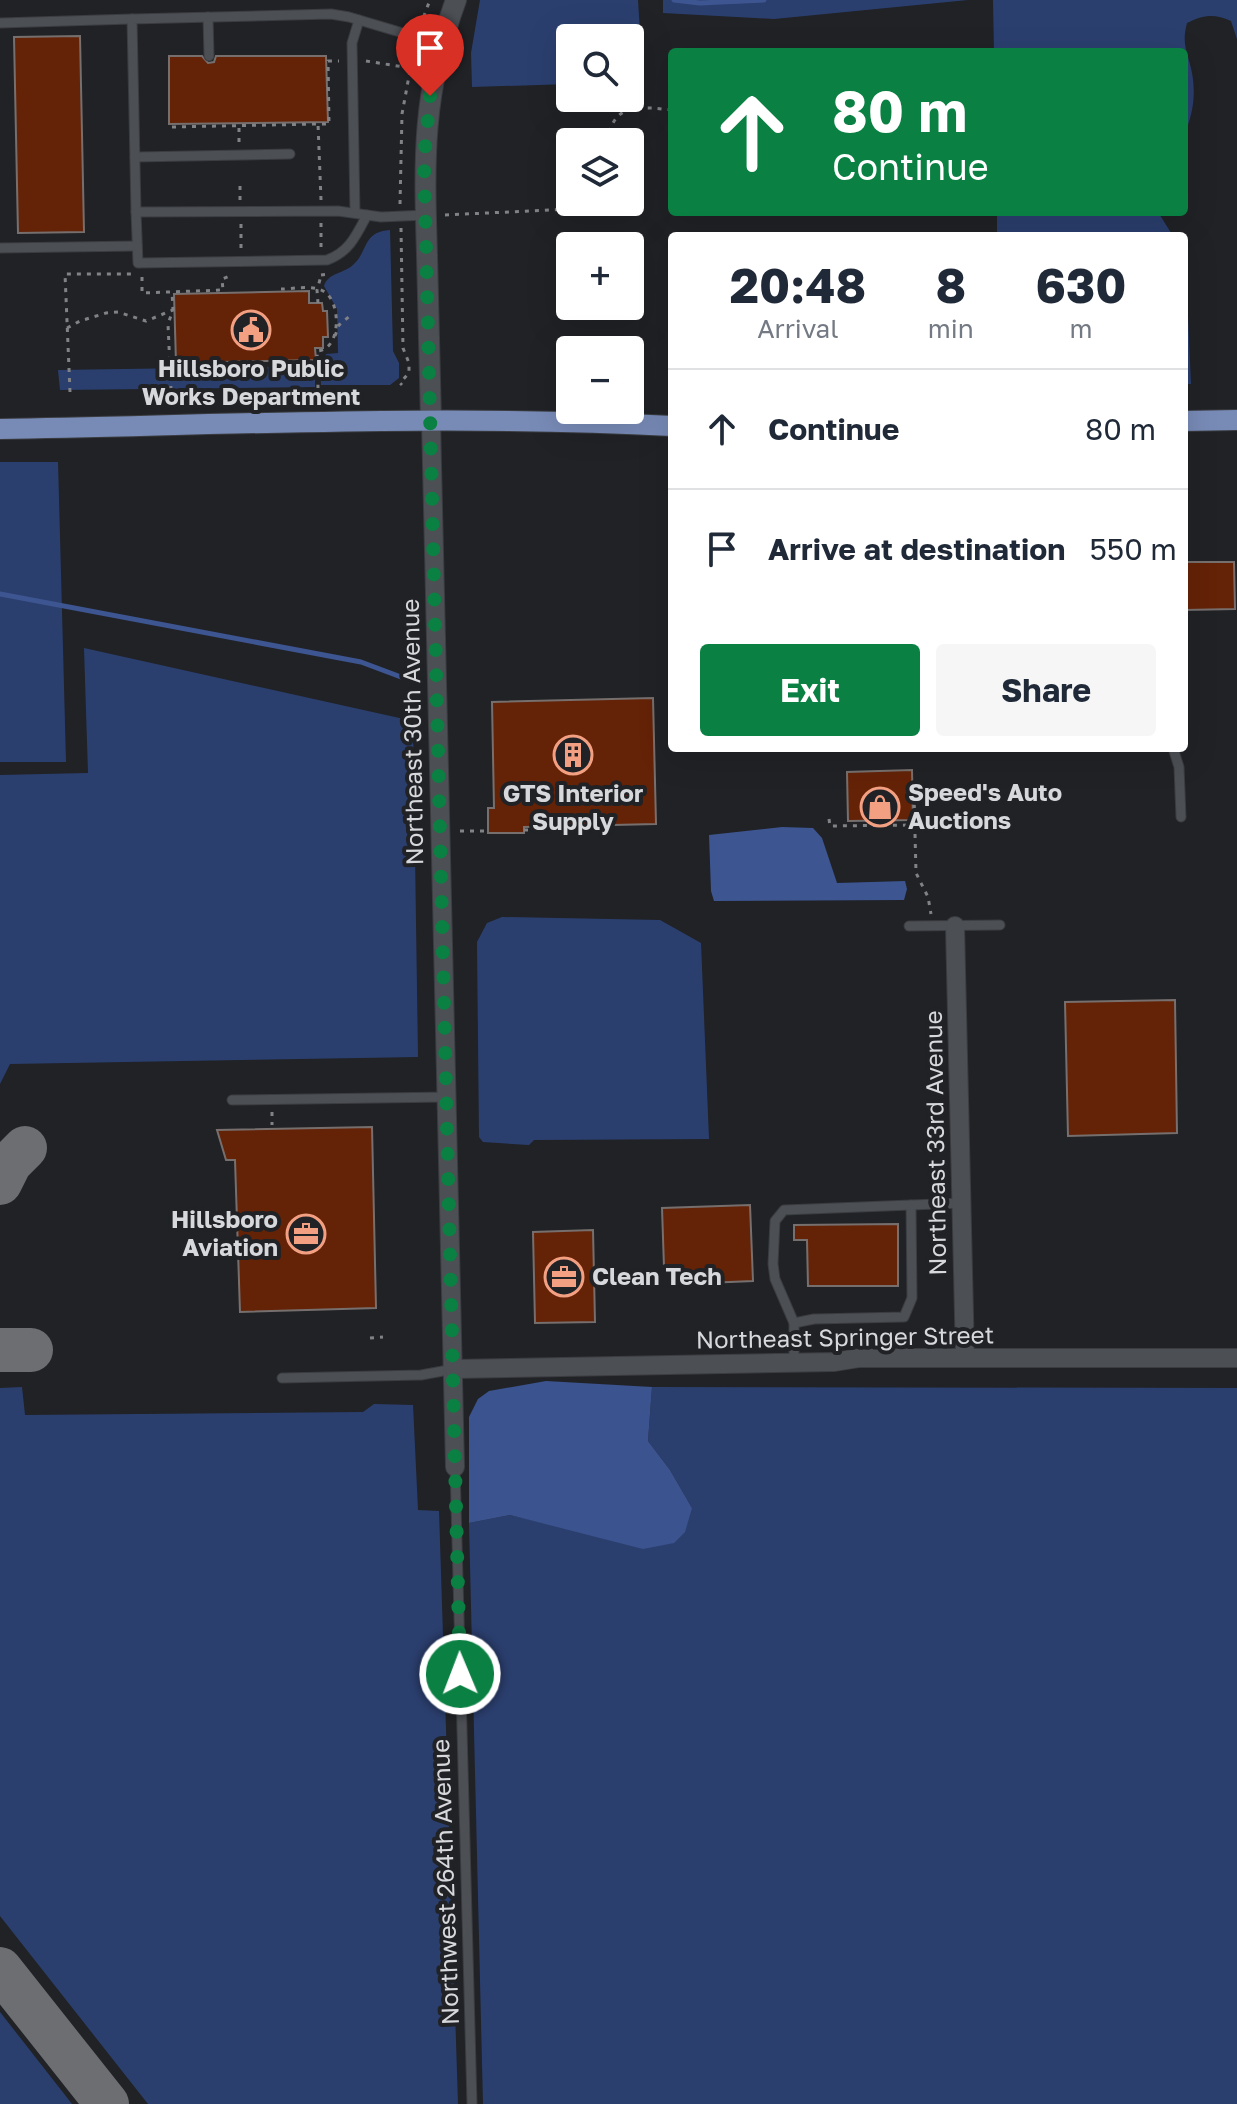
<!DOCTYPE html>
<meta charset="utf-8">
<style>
:root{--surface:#fff;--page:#f6f6f7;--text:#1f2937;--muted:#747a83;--line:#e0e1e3;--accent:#0b8043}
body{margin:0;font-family:"Golos Text",sans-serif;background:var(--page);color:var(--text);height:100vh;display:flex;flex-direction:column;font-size:30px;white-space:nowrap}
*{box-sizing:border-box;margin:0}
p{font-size:26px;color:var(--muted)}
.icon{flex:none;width:44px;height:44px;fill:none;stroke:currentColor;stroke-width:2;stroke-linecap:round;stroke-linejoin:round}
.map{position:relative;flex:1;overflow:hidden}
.sheet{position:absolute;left:668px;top:232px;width:520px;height:520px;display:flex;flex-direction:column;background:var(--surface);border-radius:8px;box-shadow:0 8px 32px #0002}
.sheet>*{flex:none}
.top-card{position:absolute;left:668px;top:48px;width:520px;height:168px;border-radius:8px;box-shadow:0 8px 32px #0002;background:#0b8043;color:#fff;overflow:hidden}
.fabs{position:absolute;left:556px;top:24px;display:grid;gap:16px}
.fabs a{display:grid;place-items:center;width:88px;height:88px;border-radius:8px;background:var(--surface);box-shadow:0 8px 32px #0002;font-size:40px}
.pin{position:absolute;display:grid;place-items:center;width:68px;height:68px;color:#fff;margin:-82px -34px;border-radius:50% 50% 50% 0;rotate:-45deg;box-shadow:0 0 8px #0007}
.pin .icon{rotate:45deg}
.me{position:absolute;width:88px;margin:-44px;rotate:359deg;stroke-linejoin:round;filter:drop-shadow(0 0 6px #0008)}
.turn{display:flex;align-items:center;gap:28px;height:168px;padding:0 32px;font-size:36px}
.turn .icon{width:104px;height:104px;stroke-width:2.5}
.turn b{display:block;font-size:56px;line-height:68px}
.eta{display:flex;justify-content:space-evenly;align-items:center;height:136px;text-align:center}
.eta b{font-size:48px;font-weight:700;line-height:56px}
.primary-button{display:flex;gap:16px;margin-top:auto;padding:16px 32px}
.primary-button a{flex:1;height:92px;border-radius:8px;background:var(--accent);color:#fff;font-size:32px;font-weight:700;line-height:92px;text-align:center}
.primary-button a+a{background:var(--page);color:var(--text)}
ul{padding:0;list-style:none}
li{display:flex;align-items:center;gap:24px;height:120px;padding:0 32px;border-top:2px solid var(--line)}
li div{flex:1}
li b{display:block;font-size:30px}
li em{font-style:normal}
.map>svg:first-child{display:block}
.green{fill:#2b3f6f}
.forest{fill:#3b538e}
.water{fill:#3d5591}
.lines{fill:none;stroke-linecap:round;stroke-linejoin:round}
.stream{stroke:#3d5591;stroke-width:5}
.taxiway{stroke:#6c6e72;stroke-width:44}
.building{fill:#642207;stroke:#766f6d;stroke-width:2}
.service-casing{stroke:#3a3c40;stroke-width:11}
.minor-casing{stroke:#3a3c40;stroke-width:20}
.tertiary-casing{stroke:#3a3c40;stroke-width:22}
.primary-casing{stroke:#3a3c40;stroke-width:22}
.path{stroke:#818286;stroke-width:3;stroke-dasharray:4 6;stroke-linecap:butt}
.service{stroke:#4c4f54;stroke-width:9}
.minor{stroke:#4c4f54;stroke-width:18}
.tertiary{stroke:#4c4f54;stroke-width:20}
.primary{stroke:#788bb7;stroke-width:20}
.route{stroke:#0b8043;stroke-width:14;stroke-dasharray:0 25.2}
.labels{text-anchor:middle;stroke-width:8;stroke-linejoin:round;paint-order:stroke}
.poi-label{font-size:24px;font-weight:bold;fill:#d7d8db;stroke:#202226}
.street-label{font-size:24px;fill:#d7d8db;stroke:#202226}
</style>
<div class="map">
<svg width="1237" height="2104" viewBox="0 0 1237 2104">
<rect width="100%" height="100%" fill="#202226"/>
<g class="green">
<polygon points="480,0 638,0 643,81 630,82 630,38 570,38 570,84 472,87 471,53"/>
<polygon points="663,0 968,0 774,19 663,13"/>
<path d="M993,0H1237V39L1231,21C1214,13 1203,15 1187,23C1181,45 1188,52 1192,73C1196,95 1193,115 1184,135V52H994Z"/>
<polygon points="997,212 1158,212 1173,236 997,236"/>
<path d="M390,230L393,351L399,363V378L390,385H321L320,361L325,360L326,354L338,353L337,309L324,286C328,274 339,274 349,268C370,254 360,232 390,230Z"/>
<polygon points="1184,280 1187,293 1191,384 1184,384"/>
<polygon points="315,366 315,387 60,390 58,370"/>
<polygon points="0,462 58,462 66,762 0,762"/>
<polygon points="84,648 413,721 418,1057 10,1064 0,1084 0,775 88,773"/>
<polygon points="502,917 660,920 701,943 709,1139 534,1140 529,1145 483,1142 479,1137 477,942 487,923"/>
<polygon points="22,1387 25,1415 363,1412 374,1404 413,1405 418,1510 439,1511 458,2104 148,2104 0,1916 0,1388"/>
<polygon points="652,1387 1237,1388 1237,2104 483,2104 469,1523 510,1515 565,1528 692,1508 670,1470 648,1441"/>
<polygon points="0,2012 72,2104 73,2104 0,2104"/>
</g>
<polygon class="forest" points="546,1381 652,1387 648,1441 670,1470 692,1508 685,1532 674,1543 643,1549 510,1515 469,1523 469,1417 478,1399 489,1391"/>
<polygon class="water" points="782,827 813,828 822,838 837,883 905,881 907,889 904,900 714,901 711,891 709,835"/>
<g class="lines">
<g class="stream">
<polyline points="674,0 700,3 764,0"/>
<polyline points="0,594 361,662 409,680"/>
</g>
<g class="taxiway">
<polyline points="0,1183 10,1163 25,1148"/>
<polyline points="0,1350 31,1350"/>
<polyline points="0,1969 107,2104"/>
</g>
</g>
<g class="building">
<polygon points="80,36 84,232 18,233 14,37"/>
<polygon points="169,56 202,56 208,63 214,62 216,56 326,56 328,122 169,124"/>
<polygon points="309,291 309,303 322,303 323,311 327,311 328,337 323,337 323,348 315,348 316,360 176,363 174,294"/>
<polygon points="1184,562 1234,562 1235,609 1184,610"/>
<polygon points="653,698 656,824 524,827 524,833 488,833 488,808 494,808 492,702"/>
<polygon points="912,770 913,820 848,821 847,772"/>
<polygon points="1175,1000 1177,1133 1068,1136 1065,1002"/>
<polygon points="372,1127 376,1308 240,1312 235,1160 226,1160 217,1130"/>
<polygon points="750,1205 753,1281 682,1284 681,1266 664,1267 662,1208"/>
<polygon points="898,1224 898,1286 808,1286 807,1240 794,1240 794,1225"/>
<polygon points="593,1230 595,1322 535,1323 533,1232"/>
</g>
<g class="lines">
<g class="service-casing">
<g id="service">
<polyline points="208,17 209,56"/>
<polyline points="0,23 132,19"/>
<polyline points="135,157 290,154"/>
<path d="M136,212L138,263L327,260C349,252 356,236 367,215"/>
<polyline points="355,213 352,43 359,20"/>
<polyline points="426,215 381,217 338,211 136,212 132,19 331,14 349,17 440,44"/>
<polyline points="0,248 137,246"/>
<polyline points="1173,748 1179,767 1181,817"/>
<polyline points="909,926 1000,925"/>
<polyline points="232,1100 448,1097"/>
<polyline points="794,1323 814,1319 904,1317 912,1298 911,1205"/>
<polyline points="794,1363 794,1323 775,1279 773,1264 775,1221 784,1210 962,1203"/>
<polyline points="282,1378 421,1375 454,1369"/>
<polyline points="455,1467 472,2104"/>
</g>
</g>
<g class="minor-casing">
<g id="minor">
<polyline points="431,421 455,1467"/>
<polyline points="955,926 965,1358"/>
<polyline points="454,1369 834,1362 859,1358 1237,1358"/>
</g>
</g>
<g class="tertiary-casing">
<path id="tertiary" d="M431,421C430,365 428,310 427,255C424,159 422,92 456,0"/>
</g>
<g class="primary-casing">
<g id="primary">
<polyline points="1184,421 1237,420"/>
<path d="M0,429C224,425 448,414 672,426"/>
</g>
</g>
<g class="path">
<polyline points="420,26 430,0"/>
<polyline points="366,61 410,68"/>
<polyline points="172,127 316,124"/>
<polyline points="239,142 239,126"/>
<path d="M608,142C612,101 641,107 672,110"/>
<polyline points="240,186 240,200"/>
<polyline points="321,200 318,124 329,124 328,61 339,61"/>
<polyline points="400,204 402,114 414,49"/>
<polyline points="445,215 571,209 587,202"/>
<polyline points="321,223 321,247"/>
<polyline points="241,224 241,248"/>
<polyline points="401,228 403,348 409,363 409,373 400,383 402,385"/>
<polyline points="321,275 330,274"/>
<polyline points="142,277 142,293 223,290 222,279 230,276"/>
<path d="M281,289C294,289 315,284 326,293C341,305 341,350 317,351L318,388"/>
<polyline points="318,303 317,290 321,276"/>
<polyline points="67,328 80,321 106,313 118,312 146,321 173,310"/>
<polyline points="335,336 339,325 351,315"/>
<polyline points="171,390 168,324 173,310 172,292"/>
<polyline points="70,392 65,274 132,274"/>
<polyline points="914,794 916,873 928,897 931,914"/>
<polyline points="829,819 830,826 914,825"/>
<polyline points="524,830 541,830"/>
<polyline points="460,831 488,831"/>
<polyline points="272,1112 272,1125"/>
<polyline points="370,1338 383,1337"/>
</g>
<use href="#service" class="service"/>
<use href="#minor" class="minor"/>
<use href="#tertiary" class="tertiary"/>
<use href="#primary" class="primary"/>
</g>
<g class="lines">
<polyline class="route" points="430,96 424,160 460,1674"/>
</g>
<defs>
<g id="civic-ring" transform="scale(2)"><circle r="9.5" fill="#202226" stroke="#f39f82" stroke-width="1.5"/><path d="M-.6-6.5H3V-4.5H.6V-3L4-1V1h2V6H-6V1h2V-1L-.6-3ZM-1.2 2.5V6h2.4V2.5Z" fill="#f39f82"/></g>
<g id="building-ring" transform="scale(2)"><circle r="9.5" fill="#202226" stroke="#f39f82" stroke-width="1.5"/><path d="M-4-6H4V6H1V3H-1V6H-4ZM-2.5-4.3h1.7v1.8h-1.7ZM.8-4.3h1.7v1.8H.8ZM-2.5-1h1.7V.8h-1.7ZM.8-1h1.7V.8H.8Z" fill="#f39f82"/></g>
<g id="shop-ring" transform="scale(2)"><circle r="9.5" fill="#202226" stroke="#f39f82" stroke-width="1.5"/><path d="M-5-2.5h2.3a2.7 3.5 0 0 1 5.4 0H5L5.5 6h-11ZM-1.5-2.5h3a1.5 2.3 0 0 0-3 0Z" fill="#f39f82"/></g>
<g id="office-ring" transform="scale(2)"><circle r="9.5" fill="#202226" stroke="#f39f82" stroke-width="1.5"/><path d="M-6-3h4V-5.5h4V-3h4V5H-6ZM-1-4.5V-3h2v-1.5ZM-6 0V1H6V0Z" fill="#f39f82"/></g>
</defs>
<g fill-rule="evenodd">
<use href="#civic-ring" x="251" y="330"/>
<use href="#building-ring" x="573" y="755"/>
<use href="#shop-ring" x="880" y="807"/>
<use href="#office-ring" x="306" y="1234"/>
<use href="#office-ring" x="564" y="1277"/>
</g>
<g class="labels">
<g class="poi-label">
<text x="251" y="377">Hillsboro Public<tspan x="251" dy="28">Works Department</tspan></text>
<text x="908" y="801" text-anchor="start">Speed's Auto<tspan x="908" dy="28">Auctions</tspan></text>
<text x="573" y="802">GTS Interior<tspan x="573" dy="28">Supply</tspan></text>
<text x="278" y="1228" text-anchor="end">Hillsboro<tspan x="278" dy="28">Aviation</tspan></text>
<text x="592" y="1285" text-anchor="start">Clean Tech</text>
</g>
<g class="street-label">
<text transform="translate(413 732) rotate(-91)" y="8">Northeast 30th Avenue</text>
<text transform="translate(936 1143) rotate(-91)" y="8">Northeast 33rd Avenue</text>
<text transform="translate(845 1338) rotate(-1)" y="8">Northeast Springer Street</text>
<text transform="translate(446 1882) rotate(-92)" y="8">Northwest 264th Avenue</text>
</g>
</g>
</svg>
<div class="fabs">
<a><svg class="icon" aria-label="search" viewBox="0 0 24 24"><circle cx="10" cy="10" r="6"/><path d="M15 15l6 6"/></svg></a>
<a><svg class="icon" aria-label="layers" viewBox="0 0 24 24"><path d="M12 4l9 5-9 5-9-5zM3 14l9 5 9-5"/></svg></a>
<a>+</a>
<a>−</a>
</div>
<div class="pin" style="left:430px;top:96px;background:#d93025"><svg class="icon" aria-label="arrive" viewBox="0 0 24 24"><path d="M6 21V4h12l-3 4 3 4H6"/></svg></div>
<svg class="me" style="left:460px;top:1674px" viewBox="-20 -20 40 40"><circle r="17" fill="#0b8043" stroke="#fff" stroke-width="3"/><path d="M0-11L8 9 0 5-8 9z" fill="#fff"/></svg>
<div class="top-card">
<div class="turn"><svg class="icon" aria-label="ahead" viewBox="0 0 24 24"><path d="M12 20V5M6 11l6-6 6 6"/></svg><div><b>80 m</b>Continue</div></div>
</div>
<section class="sheet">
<div class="eta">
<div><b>20:48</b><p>Arrival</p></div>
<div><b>8</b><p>min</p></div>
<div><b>630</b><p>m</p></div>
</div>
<ul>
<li><svg class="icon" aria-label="ahead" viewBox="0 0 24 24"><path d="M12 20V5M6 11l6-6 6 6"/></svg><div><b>Continue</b></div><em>80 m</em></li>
<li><svg class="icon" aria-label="arrive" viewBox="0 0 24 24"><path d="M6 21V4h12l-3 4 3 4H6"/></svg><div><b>Arrive at destination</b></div><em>550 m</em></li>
</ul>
<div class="primary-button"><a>Exit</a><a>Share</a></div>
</section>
</div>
